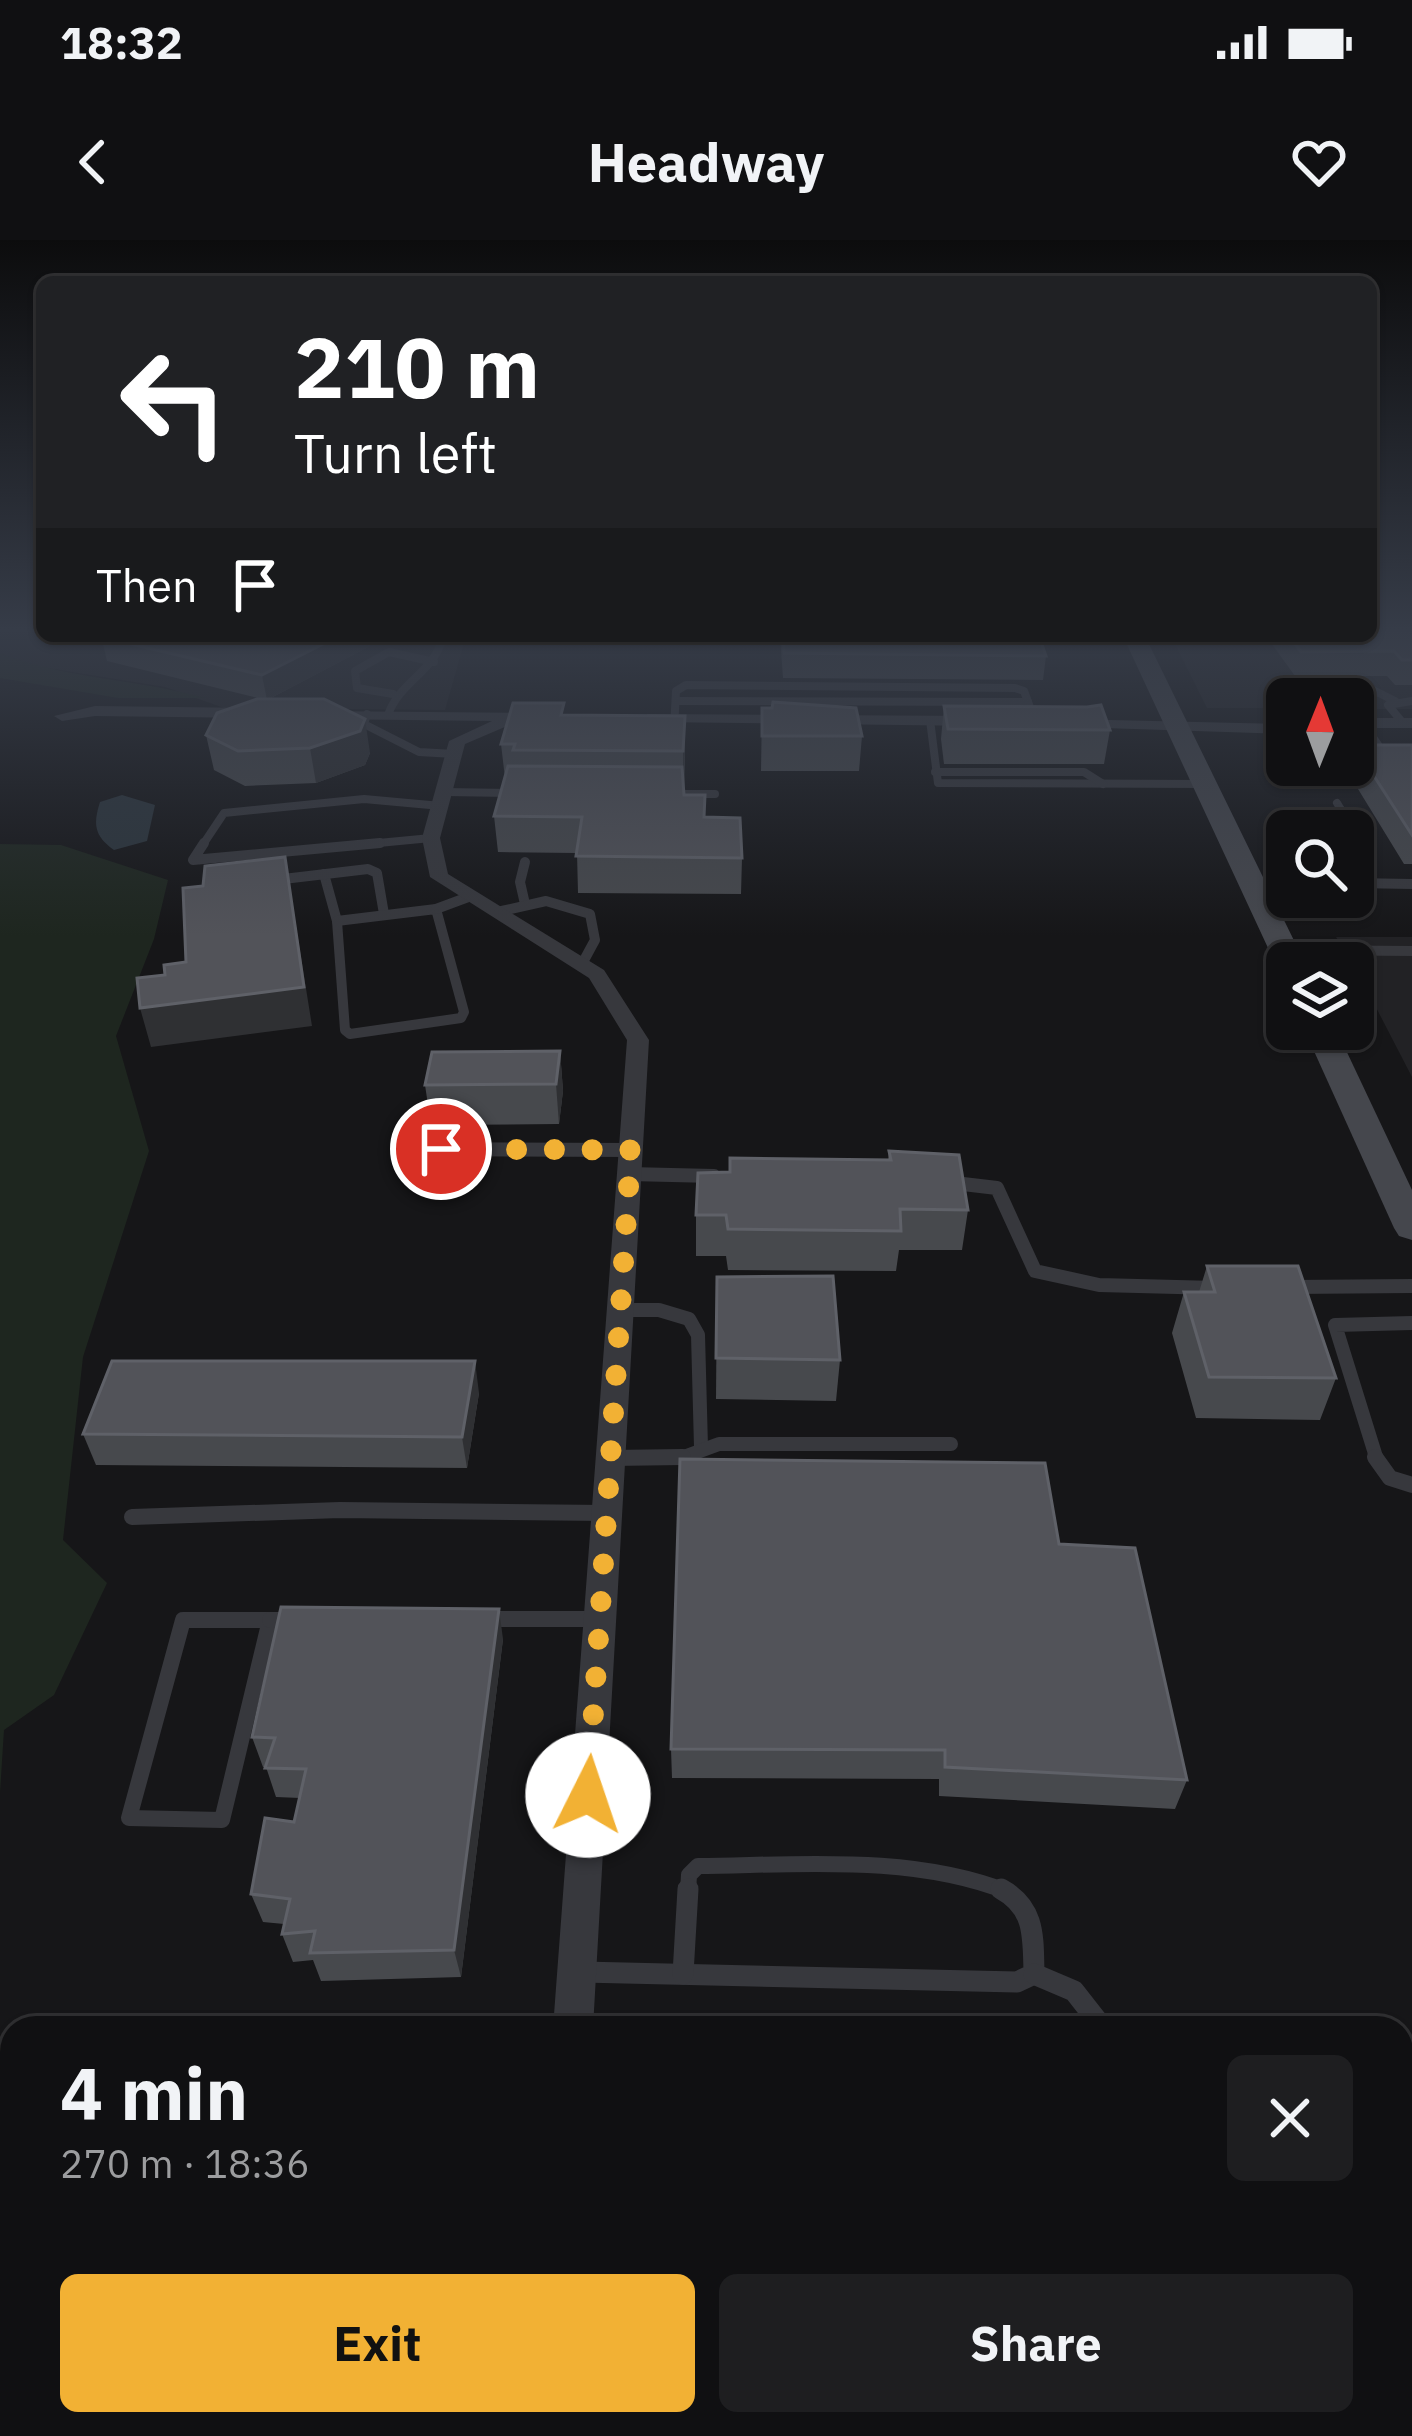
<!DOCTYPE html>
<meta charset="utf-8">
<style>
:root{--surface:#101012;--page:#1e1e20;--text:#f1f3f6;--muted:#9c9d9f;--line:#303032;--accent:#f2b134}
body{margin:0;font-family:"IBM Plex Sans",sans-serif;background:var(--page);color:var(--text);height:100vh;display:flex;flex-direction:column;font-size:45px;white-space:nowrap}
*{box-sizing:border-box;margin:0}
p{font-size:39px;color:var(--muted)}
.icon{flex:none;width:66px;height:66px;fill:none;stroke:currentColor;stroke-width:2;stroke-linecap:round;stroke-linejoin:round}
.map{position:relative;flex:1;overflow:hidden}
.side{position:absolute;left:0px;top:1776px;width:1413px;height:420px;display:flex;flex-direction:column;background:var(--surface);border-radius:36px 36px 0 0;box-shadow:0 3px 9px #0004,0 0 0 3px var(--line)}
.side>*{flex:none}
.guide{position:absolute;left:36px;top:36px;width:1341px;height:366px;border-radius:18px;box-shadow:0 3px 9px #0004,0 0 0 3px var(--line);background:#202124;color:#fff;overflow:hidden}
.needle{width:78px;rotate:1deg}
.buttons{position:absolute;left:1266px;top:438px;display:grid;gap:24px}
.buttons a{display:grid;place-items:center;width:108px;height:108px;border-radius:18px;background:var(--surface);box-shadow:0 3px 9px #0004,0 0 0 3px var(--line);font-size:60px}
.pin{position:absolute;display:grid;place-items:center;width:102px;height:102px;color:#fff;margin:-51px;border:6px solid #fff;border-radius:50%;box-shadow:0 3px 12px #0007}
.me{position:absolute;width:132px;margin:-66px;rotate:4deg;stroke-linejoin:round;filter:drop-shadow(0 0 9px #0008)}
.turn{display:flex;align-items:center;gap:42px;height:252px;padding:0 60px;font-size:54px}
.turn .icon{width:156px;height:156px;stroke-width:2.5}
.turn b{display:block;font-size:84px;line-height:102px}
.then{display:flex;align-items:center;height:114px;padding:0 60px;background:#0003;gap:24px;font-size:45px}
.round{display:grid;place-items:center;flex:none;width:126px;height:126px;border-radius:18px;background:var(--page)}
.overview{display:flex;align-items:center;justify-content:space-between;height:204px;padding:0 60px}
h1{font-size:72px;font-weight:800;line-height:90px}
.cta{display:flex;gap:24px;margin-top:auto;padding:24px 60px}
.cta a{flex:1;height:138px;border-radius:18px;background:var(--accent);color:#111;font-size:48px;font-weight:800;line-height:138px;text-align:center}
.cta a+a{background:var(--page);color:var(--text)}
.status{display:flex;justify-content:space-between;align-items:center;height:84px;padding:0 60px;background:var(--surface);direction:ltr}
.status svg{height:33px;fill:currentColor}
header{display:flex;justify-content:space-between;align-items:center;height:156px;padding:0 60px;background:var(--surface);font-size:54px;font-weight:800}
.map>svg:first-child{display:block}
.built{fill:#222225}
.green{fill:#1e261f}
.water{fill:#2c353c}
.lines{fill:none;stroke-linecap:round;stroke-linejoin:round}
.lane-far4{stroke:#37383d;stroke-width:8}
.lane-far3{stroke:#37383d;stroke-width:10}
.lane-far2{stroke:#37383d;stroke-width:14}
.lane-far1{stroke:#37383d;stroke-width:16}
.lane{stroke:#37383d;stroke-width:21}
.street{fill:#37383d;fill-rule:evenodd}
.secondary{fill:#45474d;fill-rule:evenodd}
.wall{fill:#47494d}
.shaded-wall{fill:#2f3033}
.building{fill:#525359;stroke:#5f6168;stroke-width:3}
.route{stroke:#f2b134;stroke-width:21;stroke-dasharray:0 37.8}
</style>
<div class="status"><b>18:32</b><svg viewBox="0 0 49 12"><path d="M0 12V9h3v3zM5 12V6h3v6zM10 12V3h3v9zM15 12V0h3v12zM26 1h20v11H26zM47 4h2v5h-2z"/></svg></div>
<header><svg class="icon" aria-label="back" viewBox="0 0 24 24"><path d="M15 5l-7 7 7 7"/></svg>Headway<svg class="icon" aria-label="heart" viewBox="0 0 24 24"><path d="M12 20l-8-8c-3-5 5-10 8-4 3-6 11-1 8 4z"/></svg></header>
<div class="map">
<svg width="1412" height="2196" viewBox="0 0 1412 2196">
<rect width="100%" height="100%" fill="#161618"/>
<g class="built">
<polygon points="0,389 42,389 42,396 466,396 445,470 224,468 165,447 29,425 0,413"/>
<polygon points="1412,389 1412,469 1353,469 1353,459 1287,459 1287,468 1207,468 1171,396 1371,396"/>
<polygon points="1336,697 1412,697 1412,837 1353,723"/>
<polygon points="0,1955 12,1955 12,2184 555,2184 555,2196 0,2196"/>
<polygon points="1401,1973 1412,1973 1412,2196 900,2196 913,2184 1401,2184"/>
</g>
<g class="green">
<path d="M0,413C65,439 138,439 205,458H118L0,438Z"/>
<polygon points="0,604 61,605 168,640 154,699 116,796 149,911 83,1117 63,1300 107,1343 54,1455 4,1490 0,1553"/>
</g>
<path class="water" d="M122,555L155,565L147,601L114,610C94,596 93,584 100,562Z"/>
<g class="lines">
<g class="lane-far4">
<polyline points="424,396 442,400"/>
<polyline points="1317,448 1373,450 1395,461"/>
<polyline points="393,454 357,448 355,431 389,412 434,422"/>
<polyline points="676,461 1028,462"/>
<polyline points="367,474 364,484 419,512 454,514"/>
<path d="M388,475C399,442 436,431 443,396"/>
<polyline points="930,480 938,543 1207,544"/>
<polyline points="1363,483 1390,522 1412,522"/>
<polyline points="1403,483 1388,465 1412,461"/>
<polyline points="674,489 676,451 686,445 1015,448 1024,451 1035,481"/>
<polyline points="935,532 1084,532 1103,544"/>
<polyline points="445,552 517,553"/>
<polyline points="666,554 715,554"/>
<polyline points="1337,563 1356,594 1353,602"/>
<polyline points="202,606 224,573 364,559 441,566"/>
<polyline points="347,606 431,598"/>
</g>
<g class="lane-far3">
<polyline points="204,603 193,620 380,603"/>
<polyline points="1353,619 1365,643"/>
<polyline points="525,622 520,642 525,664"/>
<polyline points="324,634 337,681"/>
<polyline points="275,640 368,629 377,633 384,674"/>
<polyline points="1253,643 1287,643"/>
<polyline points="1353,643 1412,644"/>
<polygon points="436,669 464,772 461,778 350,794 345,790 337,681"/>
<polyline points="436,669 471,656"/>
<polyline points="497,672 546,661 590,674 595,700 582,724"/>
<polyline points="1284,710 1412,711"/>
</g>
<g class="lane-far2">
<polyline points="403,909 631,910"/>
<polyline points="629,934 714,936"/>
<polyline points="946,942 997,948 1035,1031 1099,1045 1216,1048"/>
<polyline points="1292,1047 1412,1046"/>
<polyline points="620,1070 659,1070 689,1079 698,1095 701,1207"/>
<polyline points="611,1218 681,1218 719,1204 951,1204"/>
<polyline points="1377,1220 1335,1085 1412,1083"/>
</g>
<g class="lane-far1">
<polyline points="1375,1217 1390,1238 1412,1245"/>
<polyline points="611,1218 683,1217"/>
<polyline points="132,1277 340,1270 606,1273"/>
<polyline points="485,1379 600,1379"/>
<polygon points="183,1380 270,1380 222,1580 129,1578"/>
<polyline points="270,1380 295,1380"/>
<path d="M688,1652L689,1635L698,1626C799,1625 912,1614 1008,1652"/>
</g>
<g class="lane">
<path d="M582,1732L1017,1742L1034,1734C1033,1698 1036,1668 1001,1649"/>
<polyline points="683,1734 688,1649"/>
<polyline points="1034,1734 1074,1751 1103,1788"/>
<polyline points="503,2184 503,2196"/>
<polyline points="161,2196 163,2184"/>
</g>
<g class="street">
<polygon points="95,466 255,468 263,473 255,478 95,476 62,481 54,476"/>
<polygon points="317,471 548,473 548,479 519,481 465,504 440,598 448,634 604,730 649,800 593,1788 553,1788 627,800 589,738 430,637 422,598 449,501 492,481 323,479 317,477"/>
<polygon points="647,474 980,476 988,481 980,486 653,482 647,480"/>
<rect x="1353" y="478" width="59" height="10"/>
<polygon points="1067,479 1287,484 1287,494 1073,487 1065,482"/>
<rect x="0" y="1845" width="12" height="40"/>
</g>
<g class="secondary">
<polygon points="1123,396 1145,396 1305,723 1287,723 1287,731 1275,723"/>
<polygon points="1304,789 1336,789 1412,950 1412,1000 1399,996 1394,988"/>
<polygon points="1412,1849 1412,1907 1401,1908 1401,1850"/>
<polygon points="1401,1915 1412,1916 1412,1976 1401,1975"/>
<polygon points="749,2184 823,2184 818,2196 744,2196"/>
</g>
</g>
<g class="wall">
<polygon points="1412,389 1412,445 1395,445 1387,436 1295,436 1269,400 1270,396 1371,396"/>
<polygon points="87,396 369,396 370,406 269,459 370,513 365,525 316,543 245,546 214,530 206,495 262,459 107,421 102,400"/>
<polygon points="780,396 1039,396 1046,416 1043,440 783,438"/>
<polygon points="944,466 1110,490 1104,524 944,524 941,499"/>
<polygon points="762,468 862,496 859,531 761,531"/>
<polygon points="564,475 685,510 684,555 742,618 741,654 578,653 577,613 498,612 494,576 505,538 501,504"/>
<polygon points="1354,505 1412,505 1412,624 1404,624 1347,531 1348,525 1353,525"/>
<polygon points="560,811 563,851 559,884 431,885 425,845"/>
<polygon points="889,911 968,970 962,1010 899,1010 896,1031 728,1030 726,1016 696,1016 696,975 730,932 888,920"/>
<polygon points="1207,1026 1336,1138 1320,1180 1196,1178 1172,1093 1184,1052 1199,1052"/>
<polygon points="717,1037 840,1120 836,1161 716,1159"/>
<polygon points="479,1153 467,1228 96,1225 83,1194"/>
<polygon points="1059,1304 1187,1540 1175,1569 939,1556 939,1539 672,1538 671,1509"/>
<polygon points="503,1399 461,1737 321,1741 313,1720 293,1722 282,1694 284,1684 263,1682 251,1654 294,1582 300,1558 276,1557 266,1527 263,1527 252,1497"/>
</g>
<g class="shaded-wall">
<polygon points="339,396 369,396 370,406 267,460 262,435"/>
<polygon points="685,476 685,510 683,546 683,511"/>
<polygon points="365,479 370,513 365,525 316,543 310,508"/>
<polygon points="285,617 312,786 151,807 140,768 304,747"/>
<polygon points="560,811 563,851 559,884 556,844"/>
<polygon points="475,1121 479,1153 467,1228 462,1197"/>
<polygon points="499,1369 503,1399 461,1737 454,1710"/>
<polygon points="38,2184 54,2184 68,2196 32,2196"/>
</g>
<g class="building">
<polygon points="1371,389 1412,389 1412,420 1402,420 1394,411 1301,412 1289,396 1371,396"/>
<polygon points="103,396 339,396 262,435 101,397"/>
<polygon points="783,396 1039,396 1046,416 784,413"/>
<polygon points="257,459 324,459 365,479 360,491 310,508 238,511 206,495 217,473"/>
<polygon points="773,462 856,468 862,496 762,496 762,468 772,468"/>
<polygon points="513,463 564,463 561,475 685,476 683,511 513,510 515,504 501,504"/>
<polygon points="1101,465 1110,490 948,489 944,466 1087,467"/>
<polygon points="1354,505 1412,505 1412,595"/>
<polygon points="508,526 682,527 684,555 705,555 704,577 740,578 742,618 576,616 582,577 494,576"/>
<polygon points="285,617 304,747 140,768 137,738 165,735 164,725 186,722 183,648 203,646 205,626"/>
<polygon points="560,811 556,844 425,845 432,812"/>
<polygon points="889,911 959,915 968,970 900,969 901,991 728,989 726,975 696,975 698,933 730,932 730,918 891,920"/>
<polygon points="1207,1026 1298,1026 1336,1138 1209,1137 1184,1052 1215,1052"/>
<polygon points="833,1036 840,1120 716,1118 717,1037"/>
<polygon points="112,1121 475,1121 462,1197 83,1194"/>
<polygon points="680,1219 1045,1223 1059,1304 1135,1308 1187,1540 945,1527 945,1510 671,1509"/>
<polygon points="281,1367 499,1369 454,1710 310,1713 315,1691 282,1694 290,1659 251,1654 265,1578 294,1582 306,1529 265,1528 275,1498 252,1497"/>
<polygon points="0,2160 12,2164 12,2184 38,2184 32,2196 0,2196"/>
</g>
<linearGradient id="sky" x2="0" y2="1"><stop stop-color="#0c0c0d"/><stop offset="0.56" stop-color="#363c48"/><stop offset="1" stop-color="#363c48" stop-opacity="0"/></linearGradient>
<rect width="1412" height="696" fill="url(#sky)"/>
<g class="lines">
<polyline class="route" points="441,909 631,910 588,1555"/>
</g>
</svg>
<div class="buttons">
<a><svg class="needle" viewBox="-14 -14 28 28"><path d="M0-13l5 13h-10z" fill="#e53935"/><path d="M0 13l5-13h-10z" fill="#9c9d9f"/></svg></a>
<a><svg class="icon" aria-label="search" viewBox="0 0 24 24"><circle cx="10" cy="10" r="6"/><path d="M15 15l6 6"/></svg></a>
<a><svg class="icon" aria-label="layers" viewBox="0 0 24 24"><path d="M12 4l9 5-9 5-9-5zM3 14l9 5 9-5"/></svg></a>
</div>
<div class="pin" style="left:441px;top:909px;background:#d93025"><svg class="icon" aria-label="arrive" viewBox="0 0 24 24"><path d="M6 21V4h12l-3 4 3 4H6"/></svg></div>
<svg class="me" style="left:588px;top:1555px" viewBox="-20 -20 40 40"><circle r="19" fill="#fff"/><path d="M0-13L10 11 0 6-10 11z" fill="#f2b134"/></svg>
<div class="guide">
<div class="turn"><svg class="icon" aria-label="left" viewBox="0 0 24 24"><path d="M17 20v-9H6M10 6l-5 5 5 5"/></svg><div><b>210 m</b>Turn left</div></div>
<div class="then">Then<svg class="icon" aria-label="arrive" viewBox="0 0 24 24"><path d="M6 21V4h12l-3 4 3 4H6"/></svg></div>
</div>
<section class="side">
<div class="overview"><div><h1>4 min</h1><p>270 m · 18:36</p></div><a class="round"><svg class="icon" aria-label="close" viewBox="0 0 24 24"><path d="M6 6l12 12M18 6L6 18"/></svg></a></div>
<div class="cta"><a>Exit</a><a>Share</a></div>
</section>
</div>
